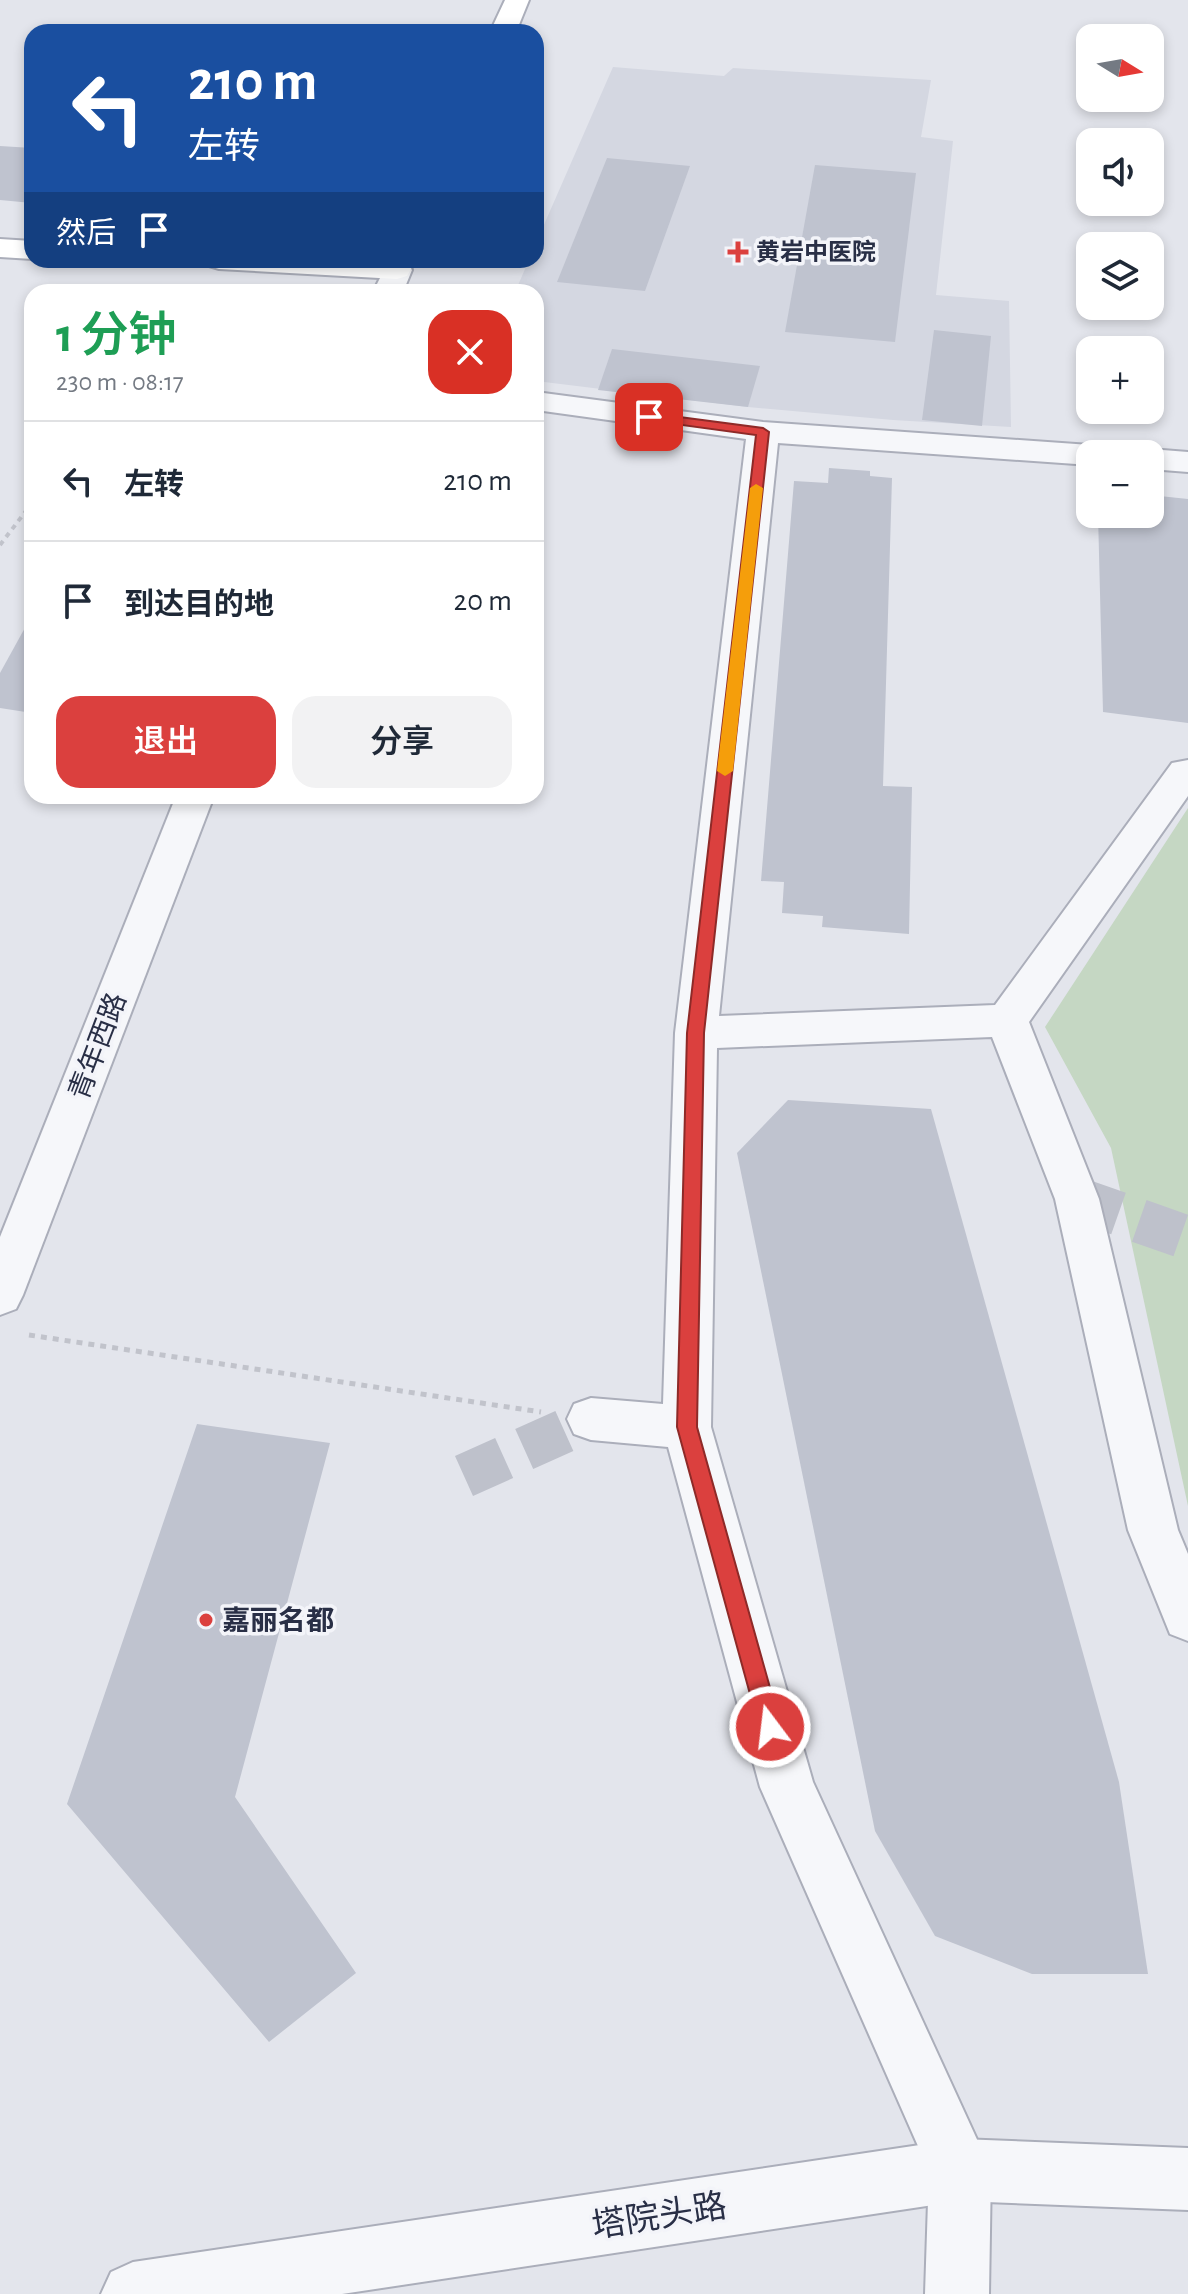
<!DOCTYPE html>
<html lang="zh">
<meta charset="utf-8">
<style>
:root{--surface:#fff;--page:#f2f2f3;--text:#1f2937;--muted:#747a83;--line:#e0e1e3;--accent:#db403e}
body{margin:0;font-family:"Alegreya Sans","Noto Sans SC",sans-serif;background:var(--page);color:var(--text);height:100vh;display:flex;flex-direction:column;font-size:30px;white-space:nowrap}
*{box-sizing:border-box;margin:0}
p{font-size:26px;color:var(--muted)}
.icon{flex:none;width:44px;height:44px;fill:none;stroke:currentColor;stroke-width:2;stroke-linecap:round;stroke-linejoin:round}
.map{position:relative;flex:1;overflow:hidden}
.details{position:absolute;left:24px;top:284px;width:520px;height:520px;display:flex;flex-direction:column;background:var(--surface);border-radius:24px;box-shadow:0 4px 12px #0003}
.details>*{flex:none}
.guide{position:absolute;left:24px;top:24px;width:520px;height:244px;border-radius:24px;box-shadow:0 4px 12px #0003;background:#1a4fa0;color:#fff;overflow:hidden}
.needle{width:52px;rotate:101deg}
.controls{position:absolute;left:1076px;top:24px;display:grid;gap:16px}
.controls a{display:grid;place-items:center;width:88px;height:88px;border-radius:16px;background:var(--surface);box-shadow:0 4px 12px #0003;font-size:40px}
.pin{position:absolute;display:grid;place-items:center;width:68px;height:68px;color:#fff;margin:-34px;border-radius:16px;box-shadow:0 4px 12px #0006}
.me{position:absolute;width:88px;margin:-44px;rotate:345deg;stroke-linejoin:round;filter:drop-shadow(0 0 6px #0008)}
.turn{display:flex;align-items:center;gap:28px;height:168px;padding:0 32px;font-size:36px}
.turn .icon{width:104px;height:104px;stroke-width:2.5}
.turn b{display:block;font-size:56px;line-height:68px}
.then{display:flex;align-items:center;height:76px;padding:0 32px;background:#0003;gap:16px;font-size:30px}
.round{display:grid;place-items:center;flex:none;width:84px;height:84px;border-radius:24px;background:var(--page)}
.head{display:flex;align-items:center;justify-content:space-between;height:136px;padding:0 32px}
h1{font-size:48px;font-weight:600;line-height:60px;color:#1e9e55}
.primary-button{display:flex;gap:16px;margin-top:auto;padding:16px 32px}
.primary-button a{flex:1;height:92px;border-radius:24px;background:var(--accent);color:#fff;font-size:32px;font-weight:600;line-height:92px;text-align:center}
.primary-button a+a{background:var(--page);color:var(--text)}
ul{padding:0;list-style:none}
li{display:flex;align-items:center;gap:24px;height:120px;padding:0 32px;border-top:2px solid var(--line)}
li div{flex:1}
li b{display:block;font-size:30px}
li em{font-style:normal}
.map>svg:first-child{display:block}
.built{fill:#d4d7e1}
.green{fill:#c5d7c3}
.building{fill:#bfc3cf}
.lines{fill:none;stroke-linecap:round;stroke-linejoin:round}
.minor-tunnel{stroke:#bec1cb;stroke-width:44;stroke-dasharray:44 22;stroke-linecap:butt}
.minor-casing{stroke:#abaeba;stroke-width:4}
.tertiary-casing{stroke:#abaeba;stroke-width:4}
.secondary-casing{stroke:#abaeba;stroke-width:4}
.path-far1{stroke:#c1c3cb;stroke-width:4;stroke-dasharray:5 5;stroke-linecap:butt}
.path{stroke:#c1c3cb;stroke-width:5;stroke-dasharray:6 6;stroke-linecap:butt}
.minor{fill:#f6f7fa;fill-rule:evenodd}
.tertiary{fill:#f6f7fa;fill-rule:evenodd}
.secondary{fill:#fff;fill-rule:evenodd}
.route{fill:#db403e;stroke:#8e2a28;stroke-width:2}
.slow{fill:#f59e0b}
.poi-dot{fill:#db403e;stroke:#f3f4f9;stroke-width:3}
.labels{text-anchor:middle;stroke-width:7;stroke-linejoin:round;paint-order:stroke}
.far-poi-label{font-size:24px;font-weight:bold;fill:#292f46;stroke:#f3f4f9;text-anchor:start}
.street-label{font-size:28px;fill:#292f46;stroke:#f3f4f9}
.poi-label{font-size:28px;font-weight:bold;fill:#292f46;stroke:#f3f4f9;text-anchor:start}
.near-street-label{font-size:34px;fill:#292f46;stroke:#f3f4f9}
</style>
<div class="map">
<svg width="1188" height="2294" viewBox="0 0 1188 2294">
<rect width="100%" height="100%" fill="#e3e5ec"/>
<polygon class="built" points="613,67 724,76 733,68 931,80 921,137 953,141 936,295 1009,301 1011,427 893,420 748,407 536,381 536,292 515,292 529,260 536,260 536,243"/>
<polygon class="green" points="1188,808 1188,1506 1111,1148 1045,1027"/>
<g class="building">
<polygon points="0,146 32,148 32,203 0,200"/>
<polygon points="607,158 690,166 645,291 557,282"/>
<polygon points="815,165 916,173 895,342 785,332"/>
<polygon points="934,330 991,336 982,426 922,420"/>
<polygon points="612,349 760,366 748,407 598,390"/>
<polygon points="829,468 870,471 870,476 892,478 883,786 912,787 909,934 822,927 823,916 782,913 784,882 761,881 794,481 828,483"/>
<polygon points="1150,495 1188,499 1188,723 1103,712 1098,514 1150,514"/>
<polygon points="32,615 32,713 0,708 0,673"/>
<polygon points="788,1100 931,1109 1119,1782 1148,1974 1032,1974 935,1936 875,1831 737,1153"/>
<polygon points="197,1424 330,1443 235,1797 356,1973 269,2042 67,1804"/>
</g>
<g class="lines">
<g class="minor-tunnel">
<polyline points="1077,1199 1188,1238"/>
<polyline points="464,1476 591,1419"/>
</g>
<g class="minor-casing">
<g id="minor">
<polygon points="536,392 763,422 1090,445 1101,448 1106,454 1090,454 1090,465 778,443 719,1016 995,1005 1172,763 1188,760 1188,796 1029,1022 1099,1199 1178,1530 1188,1554 1188,1641 1170,1634 1128,1530 1055,1199 992,1037 717,1048 711,1427 813,1782 991,2170 989,2294 925,2294 929,2171 760,1787 668,1447 591,1440 574,1434 567,1419 574,1404 591,1398 663,1404 675,1033 746,439 536,410"/>
<polygon points="1150,449 1188,452 1188,472 1150,469 1150,454 1137,454"/>
</g>
</g>
<g class="tertiary-casing">
<g id="tertiary">
<polygon points="397,261 407,264 412,270 403,292 373,292 387,264"/>
<polygon points="176,796 214,796 23,1295 16,1309 0,1315 0,1237"/>
<polygon points="960,2139 1188,2148 1188,2210 960,2201 342,2294 101,2294 111,2272 133,2262"/>
</g>
</g>
<g class="secondary-casing">
<g id="secondary">
<polygon points="505,0 529,0 516,32 490,32"/>
<polygon points="0,239 32,241 32,259 0,257"/>
<polygon points="204,260 386,261 416,260 407,276 397,279 219,269 209,266"/>
</g>
</g>
<polyline class="path-far1" points="0,545 32,503"/>
<polyline class="path" points="29,1335 541,1412"/>
<use href="#minor" class="minor"/>
<use href="#tertiary" class="tertiary"/>
<use href="#secondary" class="secondary"/>
</g>
<polygon class="route" points="649,413 763,428 769,432 704,1033 697,1427 781,1727 778,1735 770,1738 762,1735 759,1727 677,1427 687,1033 756,435 645,420 645,414"/>
<polygon class="slow" points="756,484 763,488 733,771 725,776 717,771 750,488"/>
<g class="poi-dot">
<path d="M734 240h8v8h8v8h-8v8h-8v-8h-8v-8h8z"/>
<circle cx="206" cy="1620" r="8"/>
</g>
<g class="labels">
<g class="far-poi-label">
<text x="756" y="260">黄岩中医院</text>
</g>
<g class="street-label">
<text transform="translate(97 1046) rotate(-69)" y="10">青年西路</text>
</g>
<g class="poi-label">
<text x="222" y="1630">嘉丽名都</text>
</g>
<g class="near-street-label">
<text transform="translate(659 2215) rotate(-9)" y="12">塔院头路</text>
</g>
</g>
</svg>
<div class="controls">
<a><svg class="needle" viewBox="-14 -14 28 28"><path d="M0-13l5 13h-10z" fill="#e53935"/><path d="M0 13l5-13h-10z" fill="#747a83"/></svg></a>
<a><svg class="icon" aria-label="sound" viewBox="0 0 24 24"><path d="M4 9h4l5-4v14l-5-4H4zM17 9q2 3 0 6"/></svg></a>
<a><svg class="icon" aria-label="layers" viewBox="0 0 24 24"><path d="M12 4l9 5-9 5-9-5zM3 14l9 5 9-5"/></svg></a>
<a>+</a>
<a>−</a>
</div>
<div class="pin" style="left:649px;top:417px;background:#d93025"><svg class="icon" aria-label="arrive" viewBox="0 0 24 24"><path d="M6 21V4h12l-3 4 3 4H6"/></svg></div>
<svg class="me" style="left:770px;top:1727px" viewBox="-20 -20 40 40"><circle r="17" fill="#db403e" stroke="#fff" stroke-width="3"/><path d="M0-11L8 9 0 5-8 9z" fill="#fff"/></svg>
<div class="guide">
<div class="turn"><svg class="icon" aria-label="left" viewBox="0 0 24 24"><path d="M17 20v-9H6M10 6l-5 5 5 5"/></svg><div><b>210 m</b>左转</div></div>
<div class="then">然后<svg class="icon" aria-label="arrive" viewBox="0 0 24 24"><path d="M6 21V4h12l-3 4 3 4H6"/></svg></div>
</div>
<section class="details">
<div class="head"><div><h1>1 分钟</h1><p>230 m · 08:17</p></div><a class="round" style="background:#d93025;color:#fff"><svg class="icon" aria-label="close" viewBox="0 0 24 24"><path d="M6 6l12 12M18 6L6 18"/></svg></a></div>
<ul>
<li><svg class="icon" aria-label="left" viewBox="0 0 24 24"><path d="M17 20v-9H6M10 6l-5 5 5 5"/></svg><div><b>左转</b></div><em>210 m</em></li>
<li><svg class="icon" aria-label="arrive" viewBox="0 0 24 24"><path d="M6 21V4h12l-3 4 3 4H6"/></svg><div><b>到达目的地</b></div><em>20 m</em></li>
</ul>
<div class="primary-button"><a>退出</a><a>分享</a></div>
</section>
</div>
